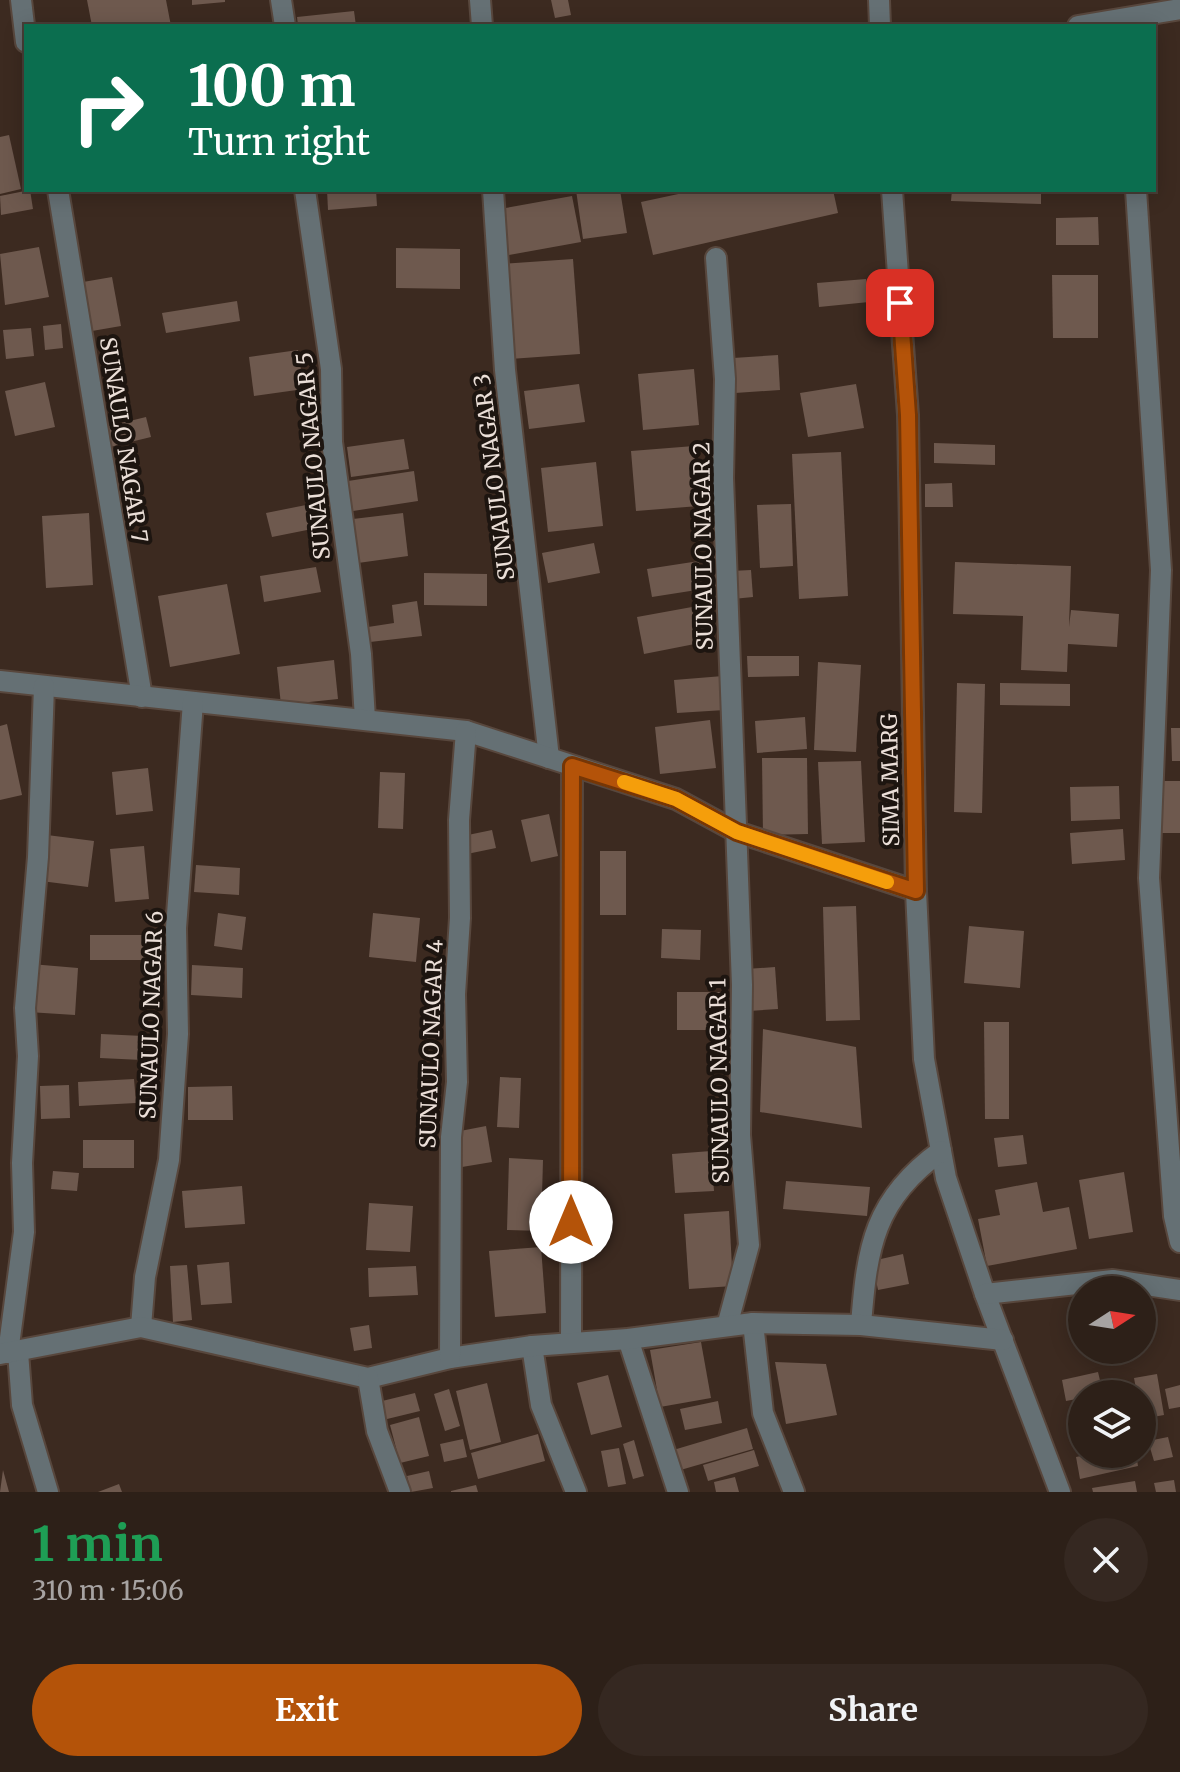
<!DOCTYPE html>
<meta charset="utf-8">
<style>
:root{--surface:#2d2018;--page:#352821;--text:#f1f3f6;--muted:#a7a3a2;--line:#483e37;--accent:#b45309}
body{margin:0;font-family:Merriweather,serif;background:var(--page);color:var(--text);height:100vh;display:flex;flex-direction:column;font-size:30px;white-space:nowrap}
*{box-sizing:border-box;margin:0}
p{font-size:26px;color:var(--muted)}
.icon{flex:none;width:44px;height:44px;fill:none;stroke:currentColor;stroke-width:2;stroke-linecap:round;stroke-linejoin:round}
.map{position:relative;height:1492px;overflow:hidden}
.sheet{display:flex;flex-direction:column;background:var(--surface);flex:1}
.sheet>*{flex:none}
.guide{position:absolute;left:24px;top:24px;width:1132px;height:168px;border-radius:0px;box-shadow:0 4px 20px #0003,0 0 0 2px var(--line);background:#0b6e4f;color:#fff;overflow:hidden}
.needle{width:52px;rotate:78deg}
.controls{position:absolute;left:1068px;top:1276px;display:grid;gap:16px}
.controls a{display:grid;place-items:center;width:88px;height:88px;border-radius:50%;background:var(--surface);box-shadow:0 4px 20px #0003,0 0 0 2px var(--line);font-size:40px}
.pin{position:absolute;display:grid;place-items:center;width:68px;height:68px;color:#fff;margin:-34px;border-radius:16px;box-shadow:0 4px 12px #0006}
.me{position:absolute;width:88px;margin:-44px;rotate:0deg;stroke-linejoin:round;filter:drop-shadow(0 0 6px #0008)}
.turn{display:flex;align-items:center;gap:28px;height:168px;padding:0 32px;font-size:36px}
.turn .icon{width:104px;height:104px;stroke-width:2.5}
.turn b{display:block;font-size:56px;line-height:68px}
.round{display:grid;place-items:center;flex:none;width:84px;height:84px;border-radius:42px;background:var(--page)}
.summary{display:flex;align-items:center;justify-content:space-between;height:136px;padding:0 32px}
h1{font-size:48px;font-weight:700;line-height:60px;color:#1e9e55}
.cta{display:flex;gap:16px;margin-top:auto;padding:16px 32px}
.cta a{flex:1;height:92px;border-radius:48px;background:var(--accent);color:#fff;font-size:32px;font-weight:700;line-height:92px;text-align:center}
.cta a+a{background:var(--page);color:var(--text)}
.map>svg:first-child{display:block}
.building{fill:#6e594e}
.lines{fill:none;stroke-linecap:round;stroke-linejoin:round}
.minor-casing{stroke:#58473d;stroke-width:24}
.minor{stroke:#657074;stroke-width:20}
.route-casing{stroke:#753606;stroke-width:20}
.route{stroke:#b45309;stroke-width:14}
.slow{stroke:#f59e0b;stroke-width:14}
.labels{text-anchor:middle;stroke-width:8;stroke-linejoin:round;paint-order:stroke}
.street-label{font-size:22px;fill:#ebdfd8;stroke:#1d1510}
</style>
<div class="map">
<svg width="1180" height="1492" viewBox="0 0 1180 1492">
<rect width="100%" height="100%" fill="#3c2a20"/>
<g class="building">
<polygon points="87,0 166,0 171,26 92,26"/>
<polygon points="192,0 225,0 225,2 192,5"/>
<polygon points="551,0 568,0 571,15 555,18"/>
<polygon points="354,11 356,26 298,26 297,17"/>
<polygon points="9,135 21,189 0,194 0,137"/>
<polygon points="30,190 33,209 1,215 0,196"/>
<polygon points="327,190 376,190 377,206 328,210"/>
<polygon points="576,190 620,190 627,233 583,239"/>
<polygon points="697,190 833,190 838,213 653,255 641,202"/>
<polygon points="952,190 1041,190 1041,204 951,201"/>
<polygon points="572,196 581,242 509,255 500,209"/>
<polygon points="1098,217 1099,245 1056,245 1056,218"/>
<polygon points="39,247 49,297 5,305 0,254"/>
<polygon points="396,248 460,249 460,289 396,288"/>
<polygon points="573,259 580,354 510,359 502,264"/>
<polygon points="1052,275 1098,275 1098,338 1053,338"/>
<polygon points="112,277 121,326 92,331 83,282"/>
<polygon points="866,279 869,302 819,307 817,283"/>
<polygon points="237,301 240,321 166,333 162,313"/>
<polygon points="61,324 63,348 45,350 43,326"/>
<polygon points="31,328 34,356 6,359 3,330"/>
<polygon points="298,350 304,389 254,396 249,357"/>
<polygon points="778,355 780,390 735,393 733,358"/>
<polygon points="694,369 699,425 643,430 638,374"/>
<polygon points="45,382 55,427 15,436 5,391"/>
<polygon points="579,384 585,422 529,429 524,391"/>
<polygon points="856,384 864,428 808,437 800,393"/>
<polygon points="146,417 151,437 110,447 105,427"/>
<polygon points="404,439 409,469 351,477 347,447"/>
<polygon points="934,443 995,445 995,465 934,463"/>
<polygon points="694,446 699,506 636,511 631,451"/>
<polygon points="841,452 848,596 799,599 792,454"/>
<polygon points="596,462 603,526 548,532 541,468"/>
<polygon points="414,471 418,501 353,511 348,481"/>
<polygon points="952,483 953,507 925,507 925,484"/>
<polygon points="321,502 327,526 272,537 266,513"/>
<polygon points="791,504 793,566 760,568 757,505"/>
<polygon points="89,513 93,585 46,588 42,516"/>
<polygon points="403,513 408,556 358,563 353,519"/>
<polygon points="594,543 600,573 548,583 542,553"/>
<polygon points="699,561 703,589 652,597 647,569"/>
<polygon points="955,562 1071,566 1069,627 1071,610 1119,614 1117,647 1068,644 1067,672 1021,670 1023,616 953,614"/>
<polygon points="316,567 321,592 264,602 260,576"/>
<polygon points="751,570 753,597 733,599 731,571"/>
<polygon points="424,573 487,574 487,606 424,605"/>
<polygon points="227,584 240,654 170,667 158,596"/>
<polygon points="417,601 422,636 370,642 368,627 394,623 392,605"/>
<polygon points="703,605 710,641 644,654 637,617"/>
<polygon points="747,656 799,656 799,676 748,677"/>
<polygon points="334,660 338,699 281,705 277,667"/>
<polygon points="818,662 861,665 856,752 814,750"/>
<polygon points="723,676 725,710 677,713 674,680"/>
<polygon points="957,683 985,684 982,813 954,812"/>
<polygon points="1000,683 1070,684 1070,706 1000,705"/>
<polygon points="805,717 807,749 757,753 755,721"/>
<polygon points="710,720 716,768 660,774 655,727"/>
<polygon points="7,724 22,795 0,800 0,726"/>
<polygon points="1171,728 1180,728 1180,761 1172,761"/>
<polygon points="762,758 807,758 808,834 763,835"/>
<polygon points="861,761 865,842 822,844 818,762"/>
<polygon points="148,768 153,811 116,815 112,772"/>
<polygon points="380,772 405,773 403,829 378,828"/>
<polygon points="1156,781 1180,781 1180,833 1158,833"/>
<polygon points="1119,786 1120,819 1071,821 1070,787"/>
<polygon points="549,814 558,856 531,862 521,820"/>
<polygon points="1123,829 1125,860 1072,864 1070,833"/>
<polygon points="492,830 496,848 467,854 463,836"/>
<polygon points="47,835 94,841 88,887 41,881"/>
<polygon points="144,846 149,899 115,902 110,849"/>
<rect x="600" y="851" width="26" height="64"/>
<polygon points="196,865 240,868 239,895 194,892"/>
<polygon points="856,906 860,1020 826,1021 823,907"/>
<polygon points="218,913 246,917 242,950 214,946"/>
<polygon points="373,913 420,918 416,962 369,957"/>
<polygon points="969,926 1024,931 1020,988 964,983"/>
<polygon points="662,929 701,930 700,960 661,958"/>
<rect x="90" y="935" width="58" height="25"/>
<polygon points="31,964 78,968 75,1015 28,1012"/>
<polygon points="192,965 243,968 242,998 191,995"/>
<polygon points="775,967 778,1009 749,1011 746,969"/>
<polygon points="677,992 722,992 721,1030 677,1030"/>
<polygon points="984,1022 1009,1022 1009,1119 985,1119"/>
<polygon points="763,1029 856,1047 862,1128 760,1112"/>
<polygon points="101,1034 143,1036 142,1060 100,1058"/>
<polygon points="500,1077 521,1078 519,1128 497,1127"/>
<polygon points="134,1079 136,1103 79,1106 78,1082"/>
<polygon points="69,1085 70,1118 41,1119 40,1086"/>
<polygon points="232,1086 233,1120 188,1120 188,1087"/>
<polygon points="486,1126 492,1162 462,1167 455,1132"/>
<polygon points="1023,1135 1027,1164 998,1167 994,1138"/>
<rect x="83" y="1140" width="51" height="28"/>
<polygon points="711,1151 714,1191 675,1193 672,1154"/>
<polygon points="509,1158 543,1160 541,1231 507,1230"/>
<polygon points="53,1171 79,1173 77,1191 51,1189"/>
<polygon points="1124,1172 1133,1232 1089,1239 1079,1180"/>
<polygon points="786,1181 870,1187 867,1216 783,1209"/>
<polygon points="1037,1182 1043,1212 1069,1207 1077,1249 987,1266 978,1219 1000,1215 995,1190"/>
<polygon points="242,1186 245,1224 185,1228 182,1191"/>
<polygon points="369,1203 413,1206 410,1252 366,1250"/>
<polygon points="729,1211 733,1286 689,1289 684,1214"/>
<polygon points="541,1247 546,1313 495,1317 489,1251"/>
<polygon points="903,1254 909,1284 878,1290 872,1261"/>
<polygon points="229,1262 232,1303 201,1305 197,1265"/>
<polygon points="187,1265 192,1320 173,1322 170,1266"/>
<polygon points="416,1266 418,1295 369,1297 368,1268"/>
<polygon points="369,1325 372,1348 354,1351 350,1328"/>
<polygon points="701,1342 711,1398 660,1407 650,1350"/>
<polygon points="775,1362 826,1364 837,1415 786,1424"/>
<polygon points="1098,1372 1103,1393 1082,1394 1082,1398 1066,1401 1062,1380"/>
<polygon points="1157,1374 1164,1415 1142,1419 1142,1394 1137,1394 1134,1378"/>
<polygon points="608,1375 622,1427 591,1435 577,1383"/>
<polygon points="487,1383 501,1442 470,1450 456,1391"/>
<polygon points="1180,1385 1180,1407 1169,1409 1165,1389"/>
<polygon points="449,1389 460,1426 445,1431 434,1394"/>
<polygon points="415,1393 420,1411 383,1420 378,1402"/>
<polygon points="718,1401 722,1423 685,1430 680,1409"/>
<polygon points="1082,1412 1082,1439 1077,1440 1073,1413"/>
<polygon points="419,1417 429,1456 400,1463 390,1425"/>
<polygon points="747,1428 753,1449 677,1471 670,1451"/>
<polygon points="538,1434 545,1461 478,1479 471,1453"/>
<polygon points="1168,1437 1173,1457 1154,1461 1148,1441"/>
<polygon points="463,1439 467,1457 444,1462 440,1444"/>
<polygon points="634,1440 644,1476 633,1479 623,1444"/>
<polygon points="619,1448 626,1484 608,1487 601,1451"/>
<polygon points="754,1450 759,1466 708,1481 703,1465"/>
<polygon points="1091,1454 1136,1454 1138,1466 1080,1479 1076,1457"/>
<polygon points="3,1470 9,1492 0,1492"/>
<polygon points="429,1471 433,1488 411,1492 407,1476"/>
<polygon points="735,1477 739,1492 716,1492 714,1482"/>
<polygon points="1174,1480 1176,1492 1156,1492 1154,1483"/>
<polygon points="1135,1481 1137,1492 1093,1492 1092,1488"/>
<polygon points="119,1484 122,1492 98,1492"/>
<polygon points="476,1485 478,1492 451,1492 451,1491"/>
</g>
<g class="lines">
<g class="minor-casing">
<g id="minor">
<polyline points="21,0 26,42"/>
<polyline points="281,0 285,26"/>
<polyline points="480,0 482,26"/>
<polyline points="879,0 880,26"/>
<polyline points="1078,26 1180,9"/>
<polyline points="58,190 142,697"/>
<polyline points="305,190 331,369 332,442 361,654 365,719"/>
<polyline points="493,190 505,370 549,758"/>
<polyline points="892,190 908,415 916,891 924,1059 946,1178 985,1294 1060,1492"/>
<polyline points="1136,190 1161,570 1149,878 1174,1216 1180,1242"/>
<polyline points="716,258 725,379 723,478 742,985 740,1135 749,1245 727,1326"/>
<polyline points="0,681 466,731 676,799 737,832 916,891"/>
<polyline points="985,1294 1113,1280 1180,1290"/>
<polyline points="753,1323 763,1413 794,1492"/>
<path d="M861,1325C867,1247 874,1199 941,1151"/>
<polyline points="141,1327 145,1277 169,1160 178,1034 176,928 193,702"/>
<polyline points="628,1339 678,1492"/>
<polyline points="571,1343 572,766"/>
<polyline points="532,1346 541,1405 576,1492"/>
<polyline points="18,1352 22,1405 48,1492"/>
<polyline points="8,1353 24,1232 22,1163 28,1056 25,1008 38,857 44,686"/>
<polyline points="0,1354 141,1327 368,1378 450,1358 532,1346 628,1339 753,1323 861,1325 1003,1340"/>
<polyline points="450,1358 451,1137 457,1082 455,994 460,918 459,820 466,731"/>
<polyline points="368,1378 377,1431 400,1492"/>
</g>
</g>
<use href="#minor" class="minor"/>
</g>
<g class="lines">
<g class="route-casing">
<polyline id="route" points="571,1222 572,766 676,799 737,832 916,891 908,415 900,303"/>
</g>
<use href="#route" class="route"/>
<polyline class="slow" points="624,782 676,799 737,832 887,882"/>
</g>
<g class="labels">
<g class="street-label">
<text transform="translate(124 440) rotate(81)" y="8">SUNAULO NAGAR 7</text>
<text transform="translate(313 456) rotate(-95)" y="8">SUNAULO NAGAR 5</text>
<text transform="translate(494 477) rotate(-97)" y="8">SUNAULO NAGAR 3</text>
<text transform="translate(703 546) rotate(-91)" y="8">SUNAULO NAGAR 2</text>
<text transform="translate(890 780) rotate(-91)" y="8">SIMA MARG</text>
<text transform="translate(151 1015) rotate(-88)" y="8">SUNAULO NAGAR 6</text>
<text transform="translate(431 1044) rotate(-88)" y="8">SUNAULO NAGAR 4</text>
<text transform="translate(719 1081) rotate(-91)" y="8">SUNAULO NAGAR 1</text>
</g>
</g>
</svg>
<div class="controls">
<a><svg class="needle" viewBox="-14 -14 28 28"><path d="M0-13l5 13h-10z" fill="#e53935"/><path d="M0 13l5-13h-10z" fill="#a7a3a2"/></svg></a>
<a><svg class="icon" aria-label="layers" viewBox="0 0 24 24"><path d="M12 4l9 5-9 5-9-5zM3 14l9 5 9-5"/></svg></a>
</div>
<div class="pin" style="left:900px;top:303px;background:#d93025"><svg class="icon" aria-label="arrive" viewBox="0 0 24 24"><path d="M6 21V4h12l-3 4 3 4H6"/></svg></div>
<svg class="me" style="left:571px;top:1222px" viewBox="-20 -20 40 40"><circle r="19" fill="#fff"/><path d="M0-13L10 11 0 6-10 11z" fill="#b45309"/></svg>
<div class="guide">
<div class="turn"><svg class="icon" aria-label="right" viewBox="0 0 24 24"><path d="M7 20v-9h11M14 6l5 5-5 5"/></svg><div><b>100 m</b>Turn right</div></div>
</div>
</div>
<section class="sheet">
<div class="summary"><div><h1>1 min</h1><p>310 m · 15:06</p></div><a class="round"><svg class="icon" aria-label="close" viewBox="0 0 24 24"><path d="M6 6l12 12M18 6L6 18"/></svg></a></div>
<div class="cta"><a>Exit</a><a>Share</a></div>
</section>
